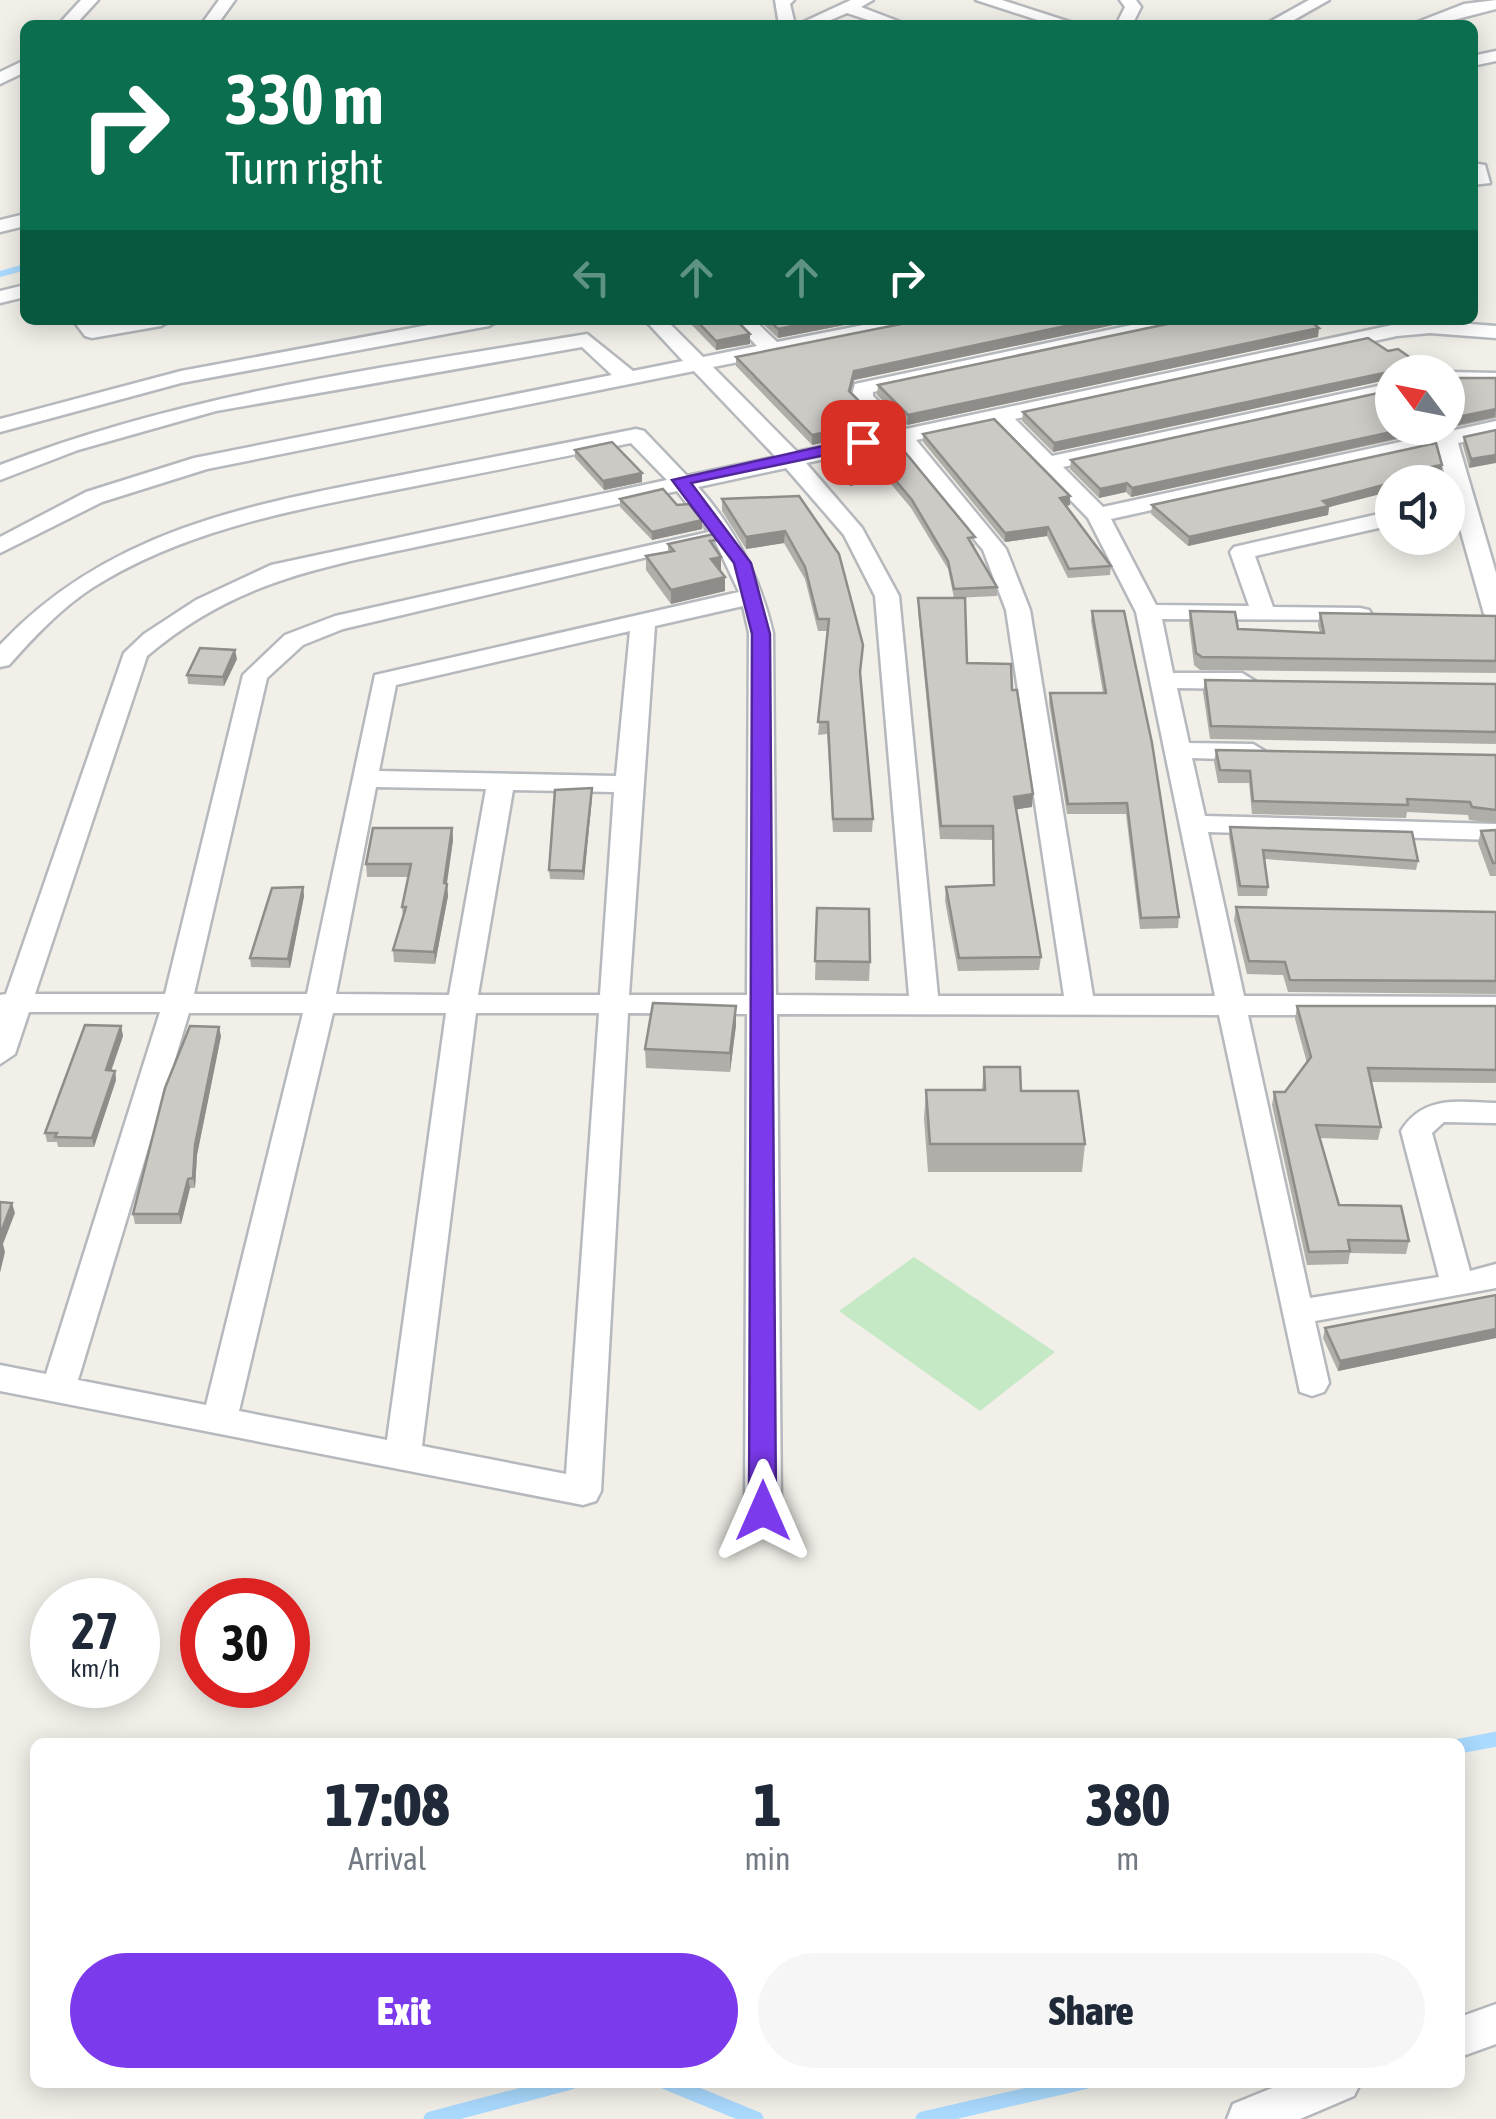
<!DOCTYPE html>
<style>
:root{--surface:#fff;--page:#f6f6f7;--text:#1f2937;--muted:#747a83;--accent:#7c3aed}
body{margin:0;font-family:"Asap Condensed",sans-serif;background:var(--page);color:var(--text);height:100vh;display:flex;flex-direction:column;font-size:38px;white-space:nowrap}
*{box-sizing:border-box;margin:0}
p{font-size:32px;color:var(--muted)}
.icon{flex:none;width:55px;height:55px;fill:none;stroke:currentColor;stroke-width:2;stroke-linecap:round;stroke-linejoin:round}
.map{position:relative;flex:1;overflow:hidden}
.drawer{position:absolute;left:30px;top:1738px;width:1435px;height:350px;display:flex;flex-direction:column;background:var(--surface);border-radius:15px;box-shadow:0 5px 25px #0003}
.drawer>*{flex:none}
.banner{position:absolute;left:20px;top:20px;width:1458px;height:305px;border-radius:15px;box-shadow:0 5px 25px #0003;background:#0b6e4f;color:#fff;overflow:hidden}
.needle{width:65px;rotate:302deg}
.buttons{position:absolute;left:1375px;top:355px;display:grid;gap:20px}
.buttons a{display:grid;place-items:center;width:90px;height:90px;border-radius:50%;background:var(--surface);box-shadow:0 5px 25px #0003;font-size:50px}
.speed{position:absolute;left:30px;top:1578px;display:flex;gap:20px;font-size:50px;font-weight:700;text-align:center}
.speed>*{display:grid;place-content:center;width:130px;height:130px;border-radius:50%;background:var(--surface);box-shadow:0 5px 25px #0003;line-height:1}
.speed small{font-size:25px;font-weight:400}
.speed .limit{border:15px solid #d22;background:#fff;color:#111}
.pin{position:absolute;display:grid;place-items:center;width:85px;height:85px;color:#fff;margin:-42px;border-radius:20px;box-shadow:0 5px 15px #0006}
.me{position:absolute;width:110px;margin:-55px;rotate:0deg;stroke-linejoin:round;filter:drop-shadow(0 0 8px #0008)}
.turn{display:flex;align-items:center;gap:35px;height:210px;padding:0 40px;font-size:45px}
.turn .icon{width:130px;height:130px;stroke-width:2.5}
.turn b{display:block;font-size:70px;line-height:85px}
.lanes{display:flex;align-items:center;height:95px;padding:0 40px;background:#0003;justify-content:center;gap:50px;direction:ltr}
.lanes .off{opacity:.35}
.eta{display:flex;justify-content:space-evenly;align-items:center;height:170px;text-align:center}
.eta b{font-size:60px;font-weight:800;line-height:70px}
.button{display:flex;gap:20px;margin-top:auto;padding:20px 40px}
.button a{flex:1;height:115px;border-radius:60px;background:var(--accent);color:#fff;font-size:40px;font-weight:800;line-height:115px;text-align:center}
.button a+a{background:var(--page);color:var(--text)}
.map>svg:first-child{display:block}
.green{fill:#c5e8c5}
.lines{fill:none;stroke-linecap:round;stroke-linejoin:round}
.stream-far1{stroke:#aadaff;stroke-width:6}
.stream{stroke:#aadaff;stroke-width:15}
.minor-casing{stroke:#b5b8bc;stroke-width:5}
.minor{fill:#fff;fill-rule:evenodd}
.wall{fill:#afaea9}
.shaded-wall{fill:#8f8d8a}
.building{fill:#cccac5;stroke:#8f8d8a;stroke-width:2.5}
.route{fill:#7c3aed;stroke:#51269a;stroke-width:2.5}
</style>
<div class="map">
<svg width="1496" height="2119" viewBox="0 0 1496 2119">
<rect width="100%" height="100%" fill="#f1efe8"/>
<polygon class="green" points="914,1257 1055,1352 980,1411 839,1311"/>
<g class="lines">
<polyline class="stream-far1" points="0,274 25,267"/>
<g class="stream">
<polyline points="1460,1746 1496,1739"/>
<polyline points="666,2082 756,2119"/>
<polyline points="431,2119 571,2082"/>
<polyline points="923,2119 1084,2082"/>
</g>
<g class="minor-casing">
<g id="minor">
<polygon points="81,0 98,0 75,25 58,25"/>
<polygon points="219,0 235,0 217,25 201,25"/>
<polygon points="775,0 794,0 790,4 795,25 779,25"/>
<polygon points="851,0 873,0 861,7 908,25 883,25 847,13 819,25 797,25"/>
<polygon points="976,0 1002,0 1079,25 1053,25"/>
<polygon points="1120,0 1136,0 1141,7 1132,25 1116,25 1125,7"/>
<polygon points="1309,0 1329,0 1285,25 1264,25"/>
<polygon points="1496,0 1496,9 1434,25 1410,25 1464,4"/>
<polygon points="1496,51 1496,61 1472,66 1472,56"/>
<polygon points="25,60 25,72 0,84 0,72"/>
<polygon points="1472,163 1485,165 1490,183 1472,185"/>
<polygon points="25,214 25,226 0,232 0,220"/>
<polygon points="25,285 25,297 0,303 0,291"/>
<polygon points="73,320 93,320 97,325 171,320 161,326 92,338 85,336"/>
<polygon points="455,320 499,320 489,326 181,383 0,432 0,419 181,371"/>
<path d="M645,320H666L703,357L757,346L732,320H754L777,342L889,320H930L920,326L713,367L797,452L886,433L851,398L855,384L1155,320H1194L1184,326L873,392V396L906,429L1397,324L1430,321L1496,326V338L1430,333L1397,336L1015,419L1052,456L1392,383V395L1063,467L1103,507L1496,421V435L1458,443L1496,573V621L1484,614L1437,447L1111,519L1156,605L1249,606L1230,552L1234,547L1392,511V525L1255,556L1273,607L1360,608L1369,610L1372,615L1369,620L1162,619L1173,673H1242L1255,681L1242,689L1177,688L1189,743L1253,744L1266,752L1253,760L1192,758L1205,816L1496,824V840L1208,832L1244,996L1496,997V1015H1248L1310,1298L1439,1277L1401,1131C1423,1095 1458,1102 1496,1103V1123L1444,1122L1432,1133L1470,1271L1496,1264V1288L1315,1321L1329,1383L1324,1392L1312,1396L1300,1392L1219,1015L777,1014L781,1511L776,1521L763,1525L750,1521L745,1511L747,1014L628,1013L601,1491L596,1501L583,1505L0,1391V1365L46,1374L160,1012H29L15,1054L0,1064V995L6,994L124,653L144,634L196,600L271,565L667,480L631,443C554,459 477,474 400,489C294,510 185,529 92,588C60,609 34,637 9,665L0,667V645C108,530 248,505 397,476C477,460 556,445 636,429L644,431L687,476L776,457L694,371L207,469L102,502L0,553V537L86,492L194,458L612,375L582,347L216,411L78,450L0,480V465C189,392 388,367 587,334L633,371L683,361ZM995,423L1088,518L1136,612L1215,996H1093L1030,610L1006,549L916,440ZM896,444L983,550L1006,610L1064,996H938L899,596L862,528L806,463ZM786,468L844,535L875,596L909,996L776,995L773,633C760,578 737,531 698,487ZM677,491L709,532L335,616L285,635L243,675L165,994H35L147,656C240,577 330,566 444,541C522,525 599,508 677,491ZM715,541L739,592L375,675L307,994H194L267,678L303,645L343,629ZM743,606L749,633L747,995H629L655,626ZM630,631L616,776L379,771L396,685ZM376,787L486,789L449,995L336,994ZM513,790L614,792L600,995H478ZM189,1013H303L206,1405L78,1380ZM333,1013H446L387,1440L239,1411ZM476,1013H599L566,1474L422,1446Z"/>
<polygon points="1445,372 1448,372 1496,373 1496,385 1448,384"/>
<polygon points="1496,2004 1496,2044 1460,2057 1460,2017"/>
<polygon points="1287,2082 1361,2082 1354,2096 1300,2119 1227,2119 1233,2104"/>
</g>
</g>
<use href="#minor" class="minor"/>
</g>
<g class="wall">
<polygon points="687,320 736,320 750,344 716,350"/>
<polygon points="759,320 870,320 778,338"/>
<polygon points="921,320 1137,320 854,380 851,393 879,421 878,431 812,445 736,366 736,357"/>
<polygon points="1318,337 907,425 877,395 878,385"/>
<polygon points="1388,351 1431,372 1392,372 1392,380 1391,379 1053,452 1022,421 1023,412"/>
<polygon points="1496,378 1496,418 1131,497 1126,492 1099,498 1070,469 1071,460"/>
<polygon points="1496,430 1469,468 1463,446 1464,437"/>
<polygon points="923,434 1070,496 1070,505 1066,506 1111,566 1110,575 1068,578 1047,536 1005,542 923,442"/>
<polygon points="895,440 975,546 973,546 997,587 997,596 954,598 948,569 911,508 886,478 850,486 828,462 828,454"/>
<polygon points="575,450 642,473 642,482 604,490 575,458"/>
<polygon points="1441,474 1406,480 1405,482 1392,482 1392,491 1329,507 1328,515 1188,546 1151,514 1152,505"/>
<polygon points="799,496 861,676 873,819 872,832 833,832 827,734 818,735 828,631 818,631 805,579 784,543 746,549 722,511 722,499"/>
<polygon points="620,499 702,520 702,529 652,540 620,507"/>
<polygon points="668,544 717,551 721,557 721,571 725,591 671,604 646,570 646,556 668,552"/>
<polygon points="918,598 967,663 1012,690 1032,807 1016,809 1041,957 1039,970 958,971 945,901 946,887 993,885 992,840 940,839 918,611"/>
<polygon points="1092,611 1179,917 1178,928 1140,929 1126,814 1067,814 1049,703 1050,693 1103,693 1091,621"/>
<polygon points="1190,611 1238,629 1320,633 1318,625 1320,613 1496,616 1496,673 1200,670 1194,665 1189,623"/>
<polygon points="237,659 224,686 188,684 187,675"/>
<polygon points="1205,680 1496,685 1496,744 1210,739 1203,692"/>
<polygon points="1216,750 1496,755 1496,823 1469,820 1468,815 1407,812 1406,818 1252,814 1249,783 1218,783 1214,762"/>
<polygon points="592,788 584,880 550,879 549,870"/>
<polygon points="1230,827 1418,861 1416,870 1264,859 1268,887 1267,896 1238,896 1229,836"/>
<polygon points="452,828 453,840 447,884 448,896 435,964 394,962 393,950 403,918 402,907 408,877 367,877 366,864"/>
<polygon points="1496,830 1496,876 1490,876 1478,843 1481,831"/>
<polygon points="303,887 304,896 290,968 251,967 250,958"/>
<polygon points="1236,907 1496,912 1496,994 1288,992 1283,975 1247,974 1234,920"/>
<polygon points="817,908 870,962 869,981 815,980"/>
<polygon points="736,1006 736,1025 730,1072 646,1068 645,1049"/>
<polygon points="1297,1006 1496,1006 1496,1083 1371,1082 1381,1127 1378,1140 1319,1138 1339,1205 1409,1241 1406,1254 1350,1253 1348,1264 1307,1265 1272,1105 1274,1092 1285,1092 1307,1063 1295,1019"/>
<polygon points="121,1026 123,1036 111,1071 115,1071 116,1080 94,1147 58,1147 57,1142 47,1142 45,1133"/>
<polygon points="221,1036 197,1155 195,1188 190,1188 181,1224 135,1224 133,1214"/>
<polygon points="984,1067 1021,1091 1085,1144 1082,1172 928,1172 924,1119 926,1090 982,1090"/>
<polygon points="1496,1295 1496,1338 1338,1371 1323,1338 1325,1328"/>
</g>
<g class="shaded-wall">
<polygon points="822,320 870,320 778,338 778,329"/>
<polygon points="1094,320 1137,320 854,380 848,401 849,391 854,371"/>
<polygon points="1319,328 1318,337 907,425 908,415"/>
<polygon points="750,334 750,344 716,350 716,341"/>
<polygon points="1393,371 1391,379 1053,452 1054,443"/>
<polygon points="1496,409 1495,417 1131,497 1132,488 1410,428 1448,428 1448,419"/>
<polygon points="879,421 878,431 812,445 812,435"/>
<polygon points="1496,455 1496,463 1469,468 1471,459"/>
<polygon points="1442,465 1441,474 1406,480 1405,482 1394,482 1398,473"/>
<polygon points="887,470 886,478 850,486 851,477"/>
<polygon points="642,473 642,482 604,490 603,481"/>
<polygon points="1127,483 1126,492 1099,498 1100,489"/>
<polygon points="1392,483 1392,491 1329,507 1328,515 1188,546 1189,537"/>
<polygon points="1070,496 1070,505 1060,507 1060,498"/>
<polygon points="702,520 702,529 652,540 652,532"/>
<polygon points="1048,527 1047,536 1005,542 1005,533"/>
<polygon points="785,531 784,543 746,549 746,537"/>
<polygon points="721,557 721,571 711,559"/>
<polygon points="725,577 725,591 671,604 671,590"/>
<polygon points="235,650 237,659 224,686 223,677"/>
<polygon points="592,788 592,798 584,880 583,871"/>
<polygon points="1033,794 1032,807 1013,810 1014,797"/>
<polygon points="452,828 453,840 445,895 447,884 448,896 435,964 434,952"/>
<polygon points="303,887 304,896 290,968 288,959"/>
<polygon points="736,1006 736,1025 730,1072 730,1053"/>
<polygon points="121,1026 123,1036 108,1080 106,1070"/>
<polygon points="219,1027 221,1036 197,1155 195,1188 193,1178 195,1145"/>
<polygon points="115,1071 116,1080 94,1147 92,1138"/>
<polygon points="188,1179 190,1188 181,1224 179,1214"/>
<polygon points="12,1203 15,1213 3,1244 5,1252 0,1273 0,1235"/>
<polygon points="1496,1329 1496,1338 1338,1371 1340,1361"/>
</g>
<g class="building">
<polygon points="696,320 736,320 750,334 716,341"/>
<polygon points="769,320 822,320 778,329"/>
<polygon points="921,320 1094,320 854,371 849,391 879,421 812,435 736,357"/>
<polygon points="1186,320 1309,320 1319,328 908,415 878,385"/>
<polygon points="1368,338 1388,351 1398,349 1431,372 1395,372 1393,371 1054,443 1023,412"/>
<polygon points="1448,378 1496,378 1496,409 1448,419"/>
<polygon points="1392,390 1392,428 1410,428 1132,488 1127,483 1100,489 1071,460"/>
<polygon points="994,419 1070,496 1060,498 1111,566 1069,569 1048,527 1005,533 923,434"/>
<polygon points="1496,430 1496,455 1471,459 1464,437"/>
<polygon points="895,440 975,537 968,538 997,587 954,589 948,561 912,500 887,470 851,477 828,454"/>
<polygon points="612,442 642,473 603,481 575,450"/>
<polygon points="1436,443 1442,465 1398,473 1406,479 1323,501 1329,506 1189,537 1152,505"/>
<polygon points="663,489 677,505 689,504 702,520 652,532 620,499"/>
<polygon points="799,496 839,554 863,645 860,672 873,819 833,819 828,722 818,722 829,619 818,619 805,567 785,531 746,537 722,499"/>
<polygon points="714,534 717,540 710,541 721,557 711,559 725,577 671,590 646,556 674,551 668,544"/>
<polygon points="918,598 965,598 967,663 1011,664 1012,690 1017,690 1033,794 1014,797 1041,957 959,958 946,887 994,885 993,826 941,826"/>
<polygon points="1092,611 1124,611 1152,743 1179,917 1141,918 1127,803 1068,804 1050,693 1106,693"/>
<polygon points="1190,611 1235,612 1238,629 1324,633 1320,613 1496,616 1496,661 1202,657 1196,653"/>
<polygon points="200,648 235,650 223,677 187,675"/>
<polygon points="1205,680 1496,684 1496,732 1211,726"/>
<polygon points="1216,750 1496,755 1496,810 1472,807 1470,802 1407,799 1408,805 1253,801 1250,771 1220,770"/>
<polygon points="592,788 583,871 549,870 555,790"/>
<polygon points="1230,827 1412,832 1418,861 1263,850 1268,887 1240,886"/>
<polygon points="373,828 452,828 444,883 447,884 434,952 393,950 406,907 402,907 411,864 366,864"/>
<polygon points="1496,830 1496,863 1493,863 1481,831"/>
<polygon points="303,887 288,959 250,958 272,888"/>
<polygon points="1236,907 1496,912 1496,981 1290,980 1285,962 1249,961"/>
<polygon points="817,908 869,909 870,962 815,961"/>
<polygon points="653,1003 736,1006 730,1053 645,1049"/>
<polygon points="1297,1006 1496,1006 1496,1070 1368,1068 1381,1127 1316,1125 1339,1205 1401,1206 1409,1241 1348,1240 1350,1251 1309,1252 1274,1092 1285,1092 1311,1057"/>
<polygon points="85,1025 121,1026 106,1070 115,1071 92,1138 55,1137 57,1133 45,1133"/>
<polygon points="190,1026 219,1027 195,1145 193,1178 188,1179 179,1214 133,1214 165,1088"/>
<polygon points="984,1067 1020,1067 1021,1091 1078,1091 1085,1144 930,1144 926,1090 985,1090"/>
<polygon points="0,1202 12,1203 0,1235"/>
<polygon points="1496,1295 1496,1329 1340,1361 1325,1328"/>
</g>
<polygon class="route" points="863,437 869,439 869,446 691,483 751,563 770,634 776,1511 763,1521 749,1511 752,634 734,563 672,480"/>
</svg>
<div class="buttons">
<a><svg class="needle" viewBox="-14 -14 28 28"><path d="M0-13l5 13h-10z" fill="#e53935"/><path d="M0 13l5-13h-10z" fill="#747a83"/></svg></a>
<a><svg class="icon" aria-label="sound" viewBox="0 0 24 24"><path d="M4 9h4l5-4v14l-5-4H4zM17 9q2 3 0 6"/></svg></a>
</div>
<div class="speed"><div>27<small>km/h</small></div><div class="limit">30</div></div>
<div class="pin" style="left:863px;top:442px;background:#d93025"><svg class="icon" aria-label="arrive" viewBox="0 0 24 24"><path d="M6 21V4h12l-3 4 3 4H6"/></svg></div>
<svg class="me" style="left:763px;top:1511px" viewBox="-20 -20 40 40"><path d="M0-17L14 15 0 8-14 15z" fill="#7c3aed" stroke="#fff" stroke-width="4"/></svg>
<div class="banner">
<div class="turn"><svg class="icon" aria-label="right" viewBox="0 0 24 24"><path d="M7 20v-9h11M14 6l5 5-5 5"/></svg><div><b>330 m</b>Turn right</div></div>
<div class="lanes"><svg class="icon off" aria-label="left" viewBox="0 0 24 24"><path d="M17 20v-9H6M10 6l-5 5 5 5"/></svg><svg class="icon off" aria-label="ahead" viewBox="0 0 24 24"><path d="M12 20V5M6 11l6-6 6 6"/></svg><svg class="icon off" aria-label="ahead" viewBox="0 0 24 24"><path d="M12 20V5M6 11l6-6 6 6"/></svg><svg class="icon" aria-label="right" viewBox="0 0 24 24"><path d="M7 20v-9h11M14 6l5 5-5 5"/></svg></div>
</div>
<section class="drawer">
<div class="eta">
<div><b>17:08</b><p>Arrival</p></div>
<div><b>1</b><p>min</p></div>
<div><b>380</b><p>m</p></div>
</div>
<div class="button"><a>Exit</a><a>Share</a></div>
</section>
</div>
